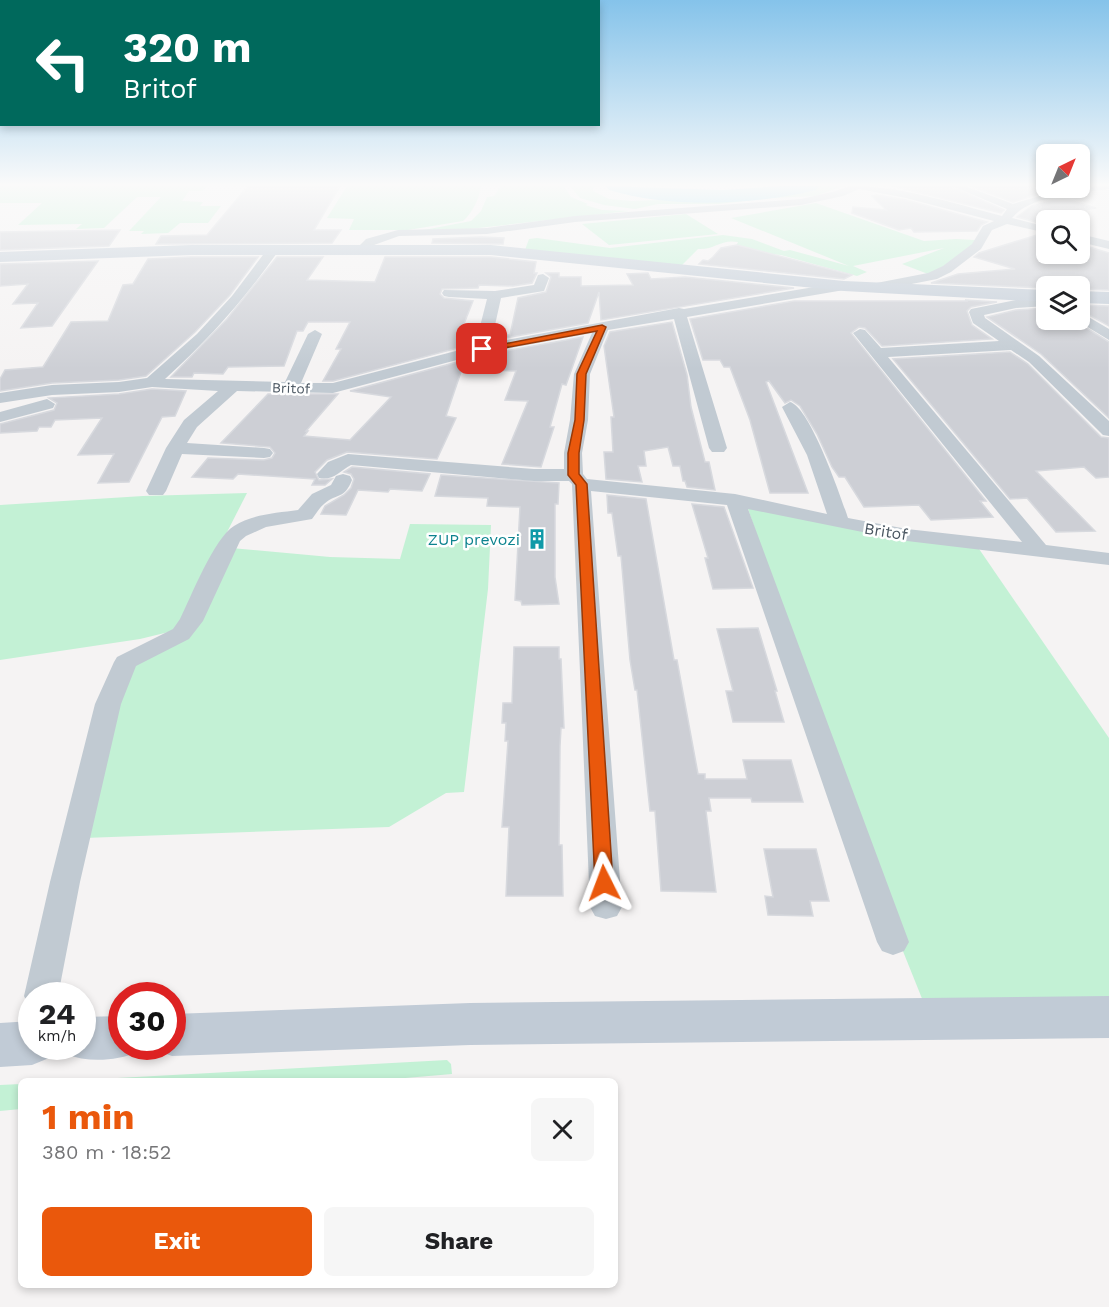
<!DOCTYPE html>
<meta charset="utf-8">
<style>
:root{--surface:#fff;--page:#f6f6f6;--text:#202124;--muted:#757577;--accent:#ea580c}
body{margin:0;font-family:"Work Sans",sans-serif;background:var(--page);color:var(--text);height:100vh;display:flex;flex-direction:column;font-size:22px;white-space:nowrap}
*{box-sizing:border-box;margin:0}
p{font-size:20px;color:var(--muted)}
.icon{flex:none;width:33px;height:33px;fill:none;stroke:currentColor;stroke-width:2;stroke-linecap:round;stroke-linejoin:round}
.map{position:relative;flex:1;overflow:hidden}
.drawer{position:absolute;left:18px;top:1078px;width:600px;height:210px;display:flex;flex-direction:column;background:var(--surface);border-radius:9px;box-shadow:0 3px 9px #0003}
.drawer>*{flex:none}
.banner{position:absolute;left:0px;top:0px;width:600px;height:126px;box-shadow:0 3px 9px #0003;background:#00695c;color:#fff;overflow:hidden}
.needle{width:39px;rotate:43deg}
.fabs{position:absolute;left:1036px;top:144px;display:grid;gap:12px}
.fabs a{display:grid;place-items:center;width:54px;height:54px;border-radius:9px;background:var(--surface);box-shadow:0 3px 9px #0003;font-size:30px}
.speed{position:absolute;left:18px;top:982px;display:flex;gap:12px;font-size:30px;font-weight:700;text-align:center}
.speed>*{display:grid;place-content:center;width:78px;height:78px;border-radius:50%;background:var(--surface);box-shadow:0 3px 9px #0003;line-height:1}
.speed small{font-size:15px;font-weight:400}
.speed .limit{border:9px solid #d22;background:#fff;color:#111}
.pin{position:absolute;display:grid;place-items:center;width:51px;height:51px;color:#fff;margin:-26px;border-radius:12px;box-shadow:0 3px 9px #0006}
.me{position:absolute;width:66px;margin:-33px;rotate:357deg;stroke-linejoin:round;filter:drop-shadow(0 0 4px #0008)}
.turn{display:flex;align-items:center;gap:21px;height:126px;padding:0 24px;font-size:27px}
.turn .icon{width:78px;height:78px;stroke-width:2.5}
.turn b{display:block;font-size:42px;line-height:51px}
.round{display:grid;place-items:center;flex:none;width:63px;height:63px;border-radius:9px;background:var(--page)}
.head{display:flex;align-items:center;justify-content:space-between;height:102px;padding:0 24px}
h1{font-size:36px;font-weight:700;line-height:45px;color:var(--accent)}
.cta{display:flex;gap:12px;margin-top:auto;padding:12px 24px}
.cta a{flex:1;height:69px;border-radius:9px;background:var(--accent);color:#fff;font-size:24px;font-weight:700;line-height:69px;text-align:center}
.cta a+a{background:var(--page);color:var(--text)}
.map>svg:first-child{display:block}
.green{fill:#c3f1d5}
.lines{fill:none;stroke-linecap:round;stroke-linejoin:round}
.river{fill:#90daee;fill-rule:evenodd}
.building{fill:#cdcfd5;stroke:#d7d9de;stroke-width:1.5}
.street{fill:#c1cad2;fill-rule:evenodd}
.secondary{fill:#c1cbd6;fill-rule:evenodd}
.route{fill:#ea580c;stroke:#983908;stroke-width:1.5}
.labels{text-anchor:middle;stroke-width:5;stroke-linejoin:round;paint-order:stroke}
.far-street-label{font-size:14px;fill:#4a5661;stroke:#fff}
.street-label{font-size:16px;fill:#4a5661;stroke:#fff}
.culture-label{font-size:16px;fill:#0d838f;stroke:#fff;text-anchor:end}
</style>
<div class="map">
<svg width="1109" height="1307" viewBox="0 0 1109 1307">
<rect width="100%" height="100%" fill="#f5f3f3"/>
<g class="green">
<polygon points="0,186 208,186 202,191 189,191 182,201 203,202 200,206 221,206 208,223 180,223 168,233 141,234 144,231 129,231 161,197 137,197 104,228 76,229 82,224 18,225 42,203 0,203"/>
<path d="M347,186H481C479,199 473,212 463,221L408,230H349L354,219L327,218Z"/>
<polygon points="501,186 564,186 571,197 588,204 585,205 602,210 629,211 460,230 424,230 471,221 481,211 487,197 494,196"/>
<polygon points="570,186 597,186 593,188 593,191 609,199 632,201 740,197 813,186 844,186 815,196 771,198 719,204 658,204 635,209 604,205 580,198"/>
<path d="M816,203L924,241L956,239L975,240L972,246L938,270L928,274L902,264L944,248L853,266L867,272L857,276L781,255L748,252L735,248L738,242C720,239 715,250 698,249L681,266L525,250L529,239L537,238L610,248L723,235L752,239L784,251L790,250L849,266L731,218Z"/>
<polygon points="686,214 718,234 609,245 582,224"/>
<polygon points="247,493 177,630 140,639 0,660 0,505 143,496"/>
<polygon points="747,506 977,546 1109,738 1109,997 923,1001 882,899"/>
<polygon points="410,524 491,525 488,589 464,792 446,793 389,827 84,838 114,723 133,663 176,642 231,548 330,557 400,559"/>
<polygon points="447,1060 451,1064 452,1074 359,1082 62,1081"/>
<polygon points="21,1084 21,1109 0,1111 0,1085"/>
</g>
<g class="lines">
<path class="river" d="M606,186L723,190L781,186H819L816,190C754,205 671,209 609,190Z"/>
</g>
<g class="building">
<polygon points="248,186 340,186 314,230 341,230 332,243 156,244 161,236 207,235"/>
<polygon points="892,186 950,186 1004,210 1001,213"/>
<polygon points="970,186 1025,186 1045,192 1013,202"/>
<polygon points="877,195 906,200 987,222 981,225 977,231 914,232 911,228 899,230 852,213 853,207 886,210 872,196"/>
<polygon points="1063,198 1096,208 1045,217 1059,220 1047,220 1047,225 1017,217 1032,206"/>
<polygon points="120,230 109,246 0,250 0,232"/>
<polygon points="1040,234 1047,235 1047,254 1080,254 1080,244 1109,253 1109,290 1080,289 1080,286 1047,288 931,283 958,274 1015,269 974,257 979,253"/>
<polygon points="481,237 504,238 503,244 432,243 433,239"/>
<polygon points="737,245 852,275 844,279 699,264 703,260 708,261 713,257 721,248"/>
<polygon points="191,257 258,257 230,295 195,332 146,376 119,380 52,383 0,391 0,379 5,370 43,367 71,322 108,321 123,285 133,284 148,259"/>
<polygon points="277,257 323,257 307,280 375,282 385,257 491,257 536,262 534,273 537,273 532,283 513,286 479,285 478,288 442,289 440,294 444,298 473,301 460,334 476,334 473,344 333,381 323,381 341,349 336,349 350,322 308,322 303,331 297,331 284,366 228,367 223,374 194,373 192,377 171,377 227,319"/>
<polygon points="98,261 52,326 21,328 38,303 13,304 28,284 0,286 0,264"/>
<polygon points="546,273 559,273 559,277 581,277 581,286 633,285 627,274 648,273 651,279 685,277 794,288 601,320 599,292 588,323 494,340 495,335 510,335 518,298 546,292 551,277"/>
<polygon points="965,300 997,302 971,307 967,311 972,325 992,339 882,346 865,328 859,327 851,333 986,501 980,501 993,517 931,520 919,505 864,507 845,477 839,477 832,467 817,434 800,406 791,400 785,403 769,381 766,382 808,493 770,493 750,420 730,367 724,367 720,360 703,360 690,319 794,301 968,301"/>
<polygon points="1080,305 1109,306 1109,326 1080,310"/>
<polygon points="1047,308 1047,320 1074,320 1109,342 1109,418 1041,354 987,317 1016,310"/>
<polygon points="672,322 687,375 691,407 705,462 709,462 715,490 687,487 685,481 683,481 680,466 673,466 668,447 644,451 646,466 638,466 642,482 606,479 604,452 613,452 611,417 614,417 604,346 610,332"/>
<polygon points="583,337 566,385 562,384 550,427 554,427 541,467 502,464 528,401 505,400 516,371 462,369 446,416 456,418 437,459 347,452 327,460 315,472 319,480 332,479 325,485 312,485 315,479 238,474 233,479 192,477 208,458 264,460 272,458 275,453 270,447 221,443 268,394 338,394 306,431 308,431 304,436 350,440 391,397 350,391 483,355"/>
<polygon points="1010,352 1028,364 1101,437 1109,438 1109,477 1096,478 1084,467 1036,471 1095,531 1056,532 1027,498 1010,499 893,359"/>
<polygon points="152,389 186,391 175,416 162,417 129,482 98,483 114,454 78,455 102,418 55,420 51,427 39,427 37,431 0,433 0,424 54,410 57,403 49,398 119,394"/>
<polygon points="352,467 430,474 422,491 390,489 388,492 358,490 346,515 321,514 325,506 344,495 351,488 354,479 351,474 344,472"/>
<polygon points="441,475 559,483 558,504 555,504 555,577 559,604 522,605 521,601 515,600 520,507 487,506 488,498 435,496"/>
<polygon points="607,495 646,499 674,660 677,660 698,774 705,774 705,779 747,779 743,760 791,760 803,802 752,802 751,798 709,798 711,811 706,811 716,892 661,891 655,811 650,811 637,690 635,690 630,660 621,556 618,556 612,513 608,513"/>
<polygon points="692,504 724,507 753,588 713,589 705,558 708,558"/>
<polygon points="758,628 777,691 775,691 784,722 733,722 726,691 733,691 717,629"/>
<polygon points="514,647 559,647 559,659 561,659 564,728 561,728 560,746 559,845 562,845 563,896 506,896 509,827 502,827 508,741 505,741 506,723 502,723 503,703 512,703"/>
<polygon points="764,849 816,849 829,901 810,901 813,916 768,915 765,896 773,897"/>
</g>
<g class="lines">
<g class="street">
<path d="M850,186C902,186 952,203 1002,216L1007,209L952,186H965L1013,204L1067,188L1109,186V189C1081,193 1030,195 1012,218L1047,227V233L1007,224L992,230L981,249L951,272L937,279L871,292L864,288L866,285L928,273L943,266L972,244L983,226L994,221L906,198L859,189L843,196L801,205L575,222L487,234L399,236L374,245L365,253H357L355,250L366,239L398,230L487,228L575,216L801,199L836,191Z"/>
<polygon points="1080,234 1109,241 1109,249 1080,242"/>
<path d="M273,246L279,250C244,300 210,338 165,379L285,382L308,334L315,330L322,334L301,383H333L475,346L487,299L449,297L444,296L442,293L444,290L495,291L534,285L538,275L543,274L549,278L544,291L501,298L491,343L679,308L684,309L844,282L849,283L851,286L844,290L687,317L727,448L724,452H712L709,448L674,319L608,330L590,374L588,420L582,453L583,474L587,479L735,494L827,514L807,455L782,407L790,402C810,407 841,497 848,518L907,529L1022,542L853,333L860,329L865,330L881,348L999,341L973,323L969,312L971,309L1016,300L1047,298V306L1016,308L984,315L985,318L1039,356L1109,421V436L1103,435L1029,362L1011,350L888,357L1046,545L1109,553V565L907,541L748,509L909,942L904,951L893,955L882,951L877,942L727,505L591,491L622,907L617,916L606,919L595,916L590,907L572,484L569,481H534L351,465C340,471 333,481 319,478L317,474L328,462L348,454L534,469H564V453L570,420L574,374L592,333L483,353L333,393L237,391L197,427L187,443L264,448L270,449L273,453L270,457L264,458L182,454L166,491L163,495H149L146,491L166,448L184,420L218,391L152,387L119,392L52,395L0,403V393L52,385L119,382L147,378L197,334L232,296L269,247Z"/>
<polygon points="1080,312 1109,329 1109,340 1076,320 1080,320"/>
<polygon points="47,399 55,404 53,408 0,422 0,412"/>
<path d="M343,474L350,476L352,480C344,500 338,492 324,504C319,508 316,514 312,519L266,527L246,536L240,541L203,621L189,639L136,666L121,704L80,882L58,996H32V1007L29,1006L24,996L50,882L95,704L114,662L117,657L173,629L180,619C191,597 214,538 234,526C253,514 277,513 298,510L312,494L331,485L336,476Z"/>
</g>
<g class="secondary">
<polygon points="191,245 491,245 844,281 1047,290 1047,302 844,291 491,255 191,255 0,262 0,252"/>
<polygon points="1080,291 1109,292 1109,304 1080,303"/>
<polygon points="1109,996 1109,1038 470,1045 172,1056 155,1050 153,1047 172,1047 172,1014 470,1003"/>
<path d="M122,1016V1047H142L139,1052C115,1061 89,1063 65,1054L61,1047H82V1017Z"/>
<polygon points="32,1021 32,1047 55,1047 49,1058 32,1065 0,1067 0,1023"/>
</g>
</g>
<linearGradient id="sky" x2="0" y2="1"><stop stop-color="#85c3ea"/><stop offset="0.5" stop-color="#fafafa"/><stop offset="1" stop-color="#fafafa" stop-opacity="0"/></linearGradient>
<rect width="1109" height="369" fill="url(#sky)"/>
<polygon class="route" points="602,325 606,327 586,374 584,420 579,453 579,474 587,484 613,883 610,888 604,890 598,888 595,883 576,485 568,475 568,453 575,420 577,374 597,331 482,352 478,349"/>
<defs>
<g id="building-bare" transform="scale(1.62)"><path d="M-4-6H4V6H1V3H-1V6H-4ZM-2.5-4.3h1.7v1.8h-1.7ZM.8-4.3h1.7v1.8H.8ZM-2.5-1h1.7V.8h-1.7ZM.8-1h1.7V.8H.8Z" fill="#0f9aa8" stroke="#fff" stroke-width="2.5" paint-order="stroke"/></g>
</defs>
<g fill-rule="evenodd">
<use href="#building-bare" x="537" y="539"/>
</g>
<g class="labels">
<g class="far-street-label">
<text transform="translate(291 388) rotate(2)" y="5">Britof</text>
</g>
<g class="street-label">
<text transform="translate(886 531) rotate(9)" y="6">Britof</text>
</g>
<g class="culture-label">
<text x="520" y="545">ZUP prevozi</text>
</g>
</g>
</svg>
<div class="fabs">
<a><svg class="needle" viewBox="-14 -14 28 28"><path d="M0-13l5 13h-10z" fill="#e53935"/><path d="M0 13l5-13h-10z" fill="#757577"/></svg></a>
<a><svg class="icon" aria-label="search" viewBox="0 0 24 24"><circle cx="10" cy="10" r="6"/><path d="M15 15l6 6"/></svg></a>
<a><svg class="icon" aria-label="layers" viewBox="0 0 24 24"><path d="M12 4l9 5-9 5-9-5zM3 14l9 5 9-5"/></svg></a>
</div>
<div class="speed"><div>24<small>km/h</small></div><div class="limit">30</div></div>
<div class="pin" style="left:482px;top:349px;background:#d93025"><svg class="icon" aria-label="arrive" viewBox="0 0 24 24"><path d="M6 21V4h12l-3 4 3 4H6"/></svg></div>
<svg class="me" style="left:604px;top:883px" viewBox="-20 -20 40 40"><path d="M0-17L14 15 0 8-14 15z" fill="#ea580c" stroke="#fff" stroke-width="4"/></svg>
<div class="banner">
<div class="turn"><svg class="icon" aria-label="left" viewBox="0 0 24 24"><path d="M17 20v-9H6M10 6l-5 5 5 5"/></svg><div><b>320 m</b>Britof</div></div>
</div>
<section class="drawer">
<div class="head"><div><h1>1 min</h1><p>380 m · 18:52</p></div><a class="round"><svg class="icon" aria-label="close" viewBox="0 0 24 24"><path d="M6 6l12 12M18 6L6 18"/></svg></a></div>
<div class="cta"><a>Exit</a><a>Share</a></div>
</section>
</div>
